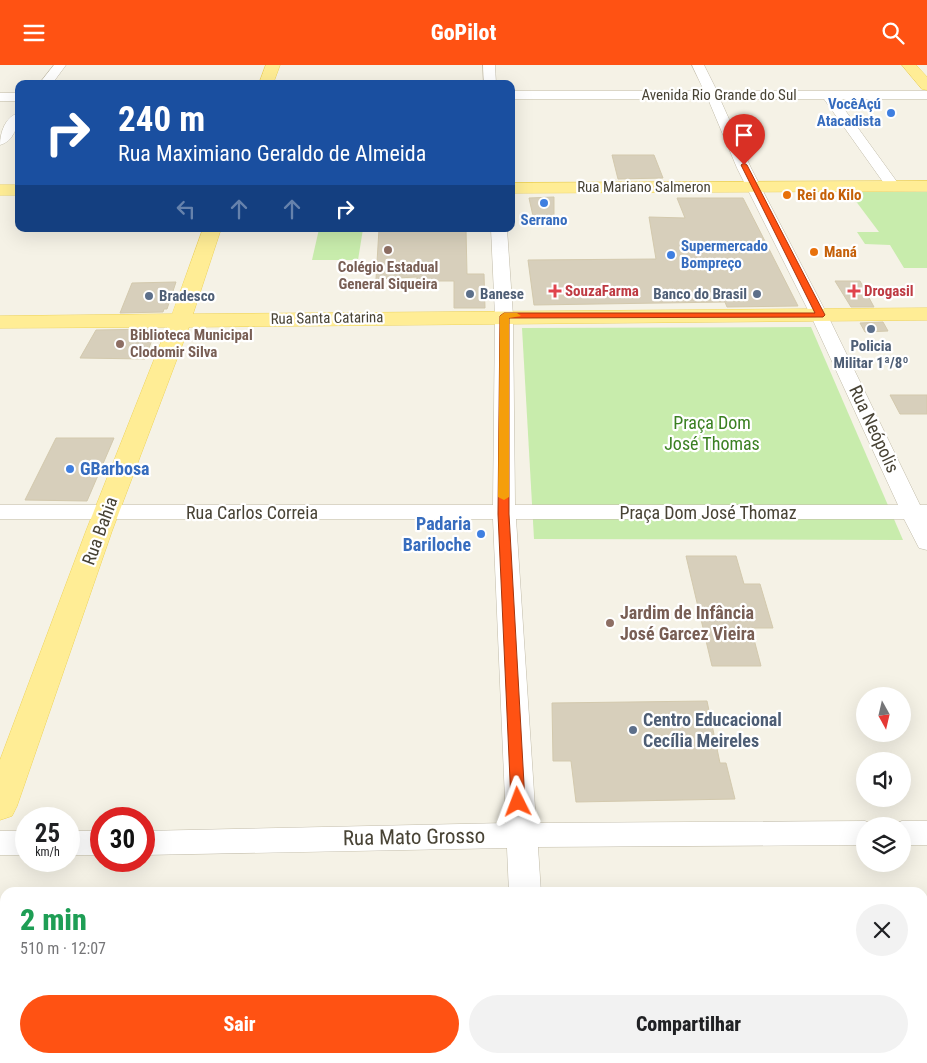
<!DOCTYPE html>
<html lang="pt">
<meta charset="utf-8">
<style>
:root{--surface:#fff;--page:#f2f2f2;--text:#202124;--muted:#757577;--accent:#ff5213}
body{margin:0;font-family:"Roboto Condensed",sans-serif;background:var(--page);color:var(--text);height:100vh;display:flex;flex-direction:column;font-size:19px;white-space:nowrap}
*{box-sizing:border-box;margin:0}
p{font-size:16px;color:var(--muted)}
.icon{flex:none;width:28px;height:28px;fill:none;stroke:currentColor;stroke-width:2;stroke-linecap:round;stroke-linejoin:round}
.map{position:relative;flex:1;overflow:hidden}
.drawer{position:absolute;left:0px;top:822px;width:928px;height:176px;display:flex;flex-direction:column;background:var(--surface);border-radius:15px 15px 0 0;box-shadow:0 5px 20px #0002}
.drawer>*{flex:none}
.top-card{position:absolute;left:15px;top:15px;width:500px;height:152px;border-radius:10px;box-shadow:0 5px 20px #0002;background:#1a4fa0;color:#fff;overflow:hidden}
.needle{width:32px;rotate:172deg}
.fabs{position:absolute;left:856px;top:622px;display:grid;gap:10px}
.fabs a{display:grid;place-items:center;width:55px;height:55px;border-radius:50%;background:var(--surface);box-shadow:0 5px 20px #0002;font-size:25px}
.speed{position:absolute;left:15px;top:742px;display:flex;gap:10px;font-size:25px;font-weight:700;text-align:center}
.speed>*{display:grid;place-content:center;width:65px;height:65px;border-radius:50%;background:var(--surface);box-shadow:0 5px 20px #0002;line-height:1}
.speed small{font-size:12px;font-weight:400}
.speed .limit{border:8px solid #d22;background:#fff;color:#111}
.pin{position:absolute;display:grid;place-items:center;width:42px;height:42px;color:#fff;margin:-51px -21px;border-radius:50% 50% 50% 0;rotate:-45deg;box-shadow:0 0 5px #0007}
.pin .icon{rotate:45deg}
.me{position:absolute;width:55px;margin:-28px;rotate:357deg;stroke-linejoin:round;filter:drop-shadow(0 0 4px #0008)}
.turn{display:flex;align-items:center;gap:18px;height:105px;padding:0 20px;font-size:22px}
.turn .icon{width:65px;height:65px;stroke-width:2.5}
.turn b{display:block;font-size:35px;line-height:42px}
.lanes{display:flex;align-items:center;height:48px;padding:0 20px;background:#0003;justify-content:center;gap:25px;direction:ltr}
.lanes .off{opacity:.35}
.round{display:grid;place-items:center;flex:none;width:52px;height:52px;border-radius:26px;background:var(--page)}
.summary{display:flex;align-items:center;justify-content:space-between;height:85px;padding:0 20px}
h1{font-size:30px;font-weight:800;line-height:38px;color:#1e9e55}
.action{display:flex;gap:10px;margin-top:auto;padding:10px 20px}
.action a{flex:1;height:58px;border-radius:30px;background:var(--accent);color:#fff;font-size:20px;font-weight:800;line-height:58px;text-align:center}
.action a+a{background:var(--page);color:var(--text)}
header{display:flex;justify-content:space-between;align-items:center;height:65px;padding:0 20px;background:var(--accent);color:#fff;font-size:22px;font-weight:800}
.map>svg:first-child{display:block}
.green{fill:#c8ecac}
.building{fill:#d7cfbb;stroke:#d3c9ad}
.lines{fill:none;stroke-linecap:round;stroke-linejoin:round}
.minor-casing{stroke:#c1bba8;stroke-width:1}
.major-casing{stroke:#eed35b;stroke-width:1}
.minor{fill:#fff;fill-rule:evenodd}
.major{fill:#ffed95;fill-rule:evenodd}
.route{fill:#ff5213;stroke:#a6350c}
.slow{fill:#f59e0b}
.shop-dot{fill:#3f7fe0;stroke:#fff;stroke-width:2}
.food-dot{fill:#e8710a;stroke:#fff;stroke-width:2}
.education-dot{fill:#8d6e63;stroke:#fff;stroke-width:2}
.health-dot{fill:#e0444e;stroke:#fff;stroke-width:2}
.service-dot{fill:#5c6f8a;stroke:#fff;stroke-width:2}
.labels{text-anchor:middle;stroke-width:4.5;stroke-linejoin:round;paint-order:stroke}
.far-street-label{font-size:15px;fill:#484335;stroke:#fff}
.far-shop-label{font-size:15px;font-weight:bold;fill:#366cbe;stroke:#fff;text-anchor:end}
.far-food-label{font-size:15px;font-weight:bold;fill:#c56008;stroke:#fff;text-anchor:start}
.far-education-label{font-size:15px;font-weight:bold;fill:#785e54;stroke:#fff}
.far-health-label{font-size:15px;font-weight:bold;fill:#be3a42;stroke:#fff;text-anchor:start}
.far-service-label{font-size:15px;font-weight:bold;fill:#4e5e75;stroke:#fff;text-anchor:start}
.park-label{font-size:18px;fill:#3b8022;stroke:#fff}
.street-label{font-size:18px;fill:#484335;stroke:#fff}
.shop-label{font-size:18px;font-weight:bold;fill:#366cbe;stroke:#fff;text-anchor:start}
.education-label{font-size:18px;font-weight:bold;fill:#785e54;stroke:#fff;text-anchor:start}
.service-label{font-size:18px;font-weight:bold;fill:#4e5e75;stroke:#fff;text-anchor:start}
.near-street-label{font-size:21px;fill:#484335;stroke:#fff}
</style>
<header><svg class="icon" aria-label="menu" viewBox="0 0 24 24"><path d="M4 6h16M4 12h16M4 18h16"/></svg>GoPilot<svg class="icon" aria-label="search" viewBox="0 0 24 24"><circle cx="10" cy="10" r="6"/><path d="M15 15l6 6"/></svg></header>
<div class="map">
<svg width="927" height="998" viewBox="0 0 927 998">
<rect width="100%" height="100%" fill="#f5f2e6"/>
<g class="green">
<polygon points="849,127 927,127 927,203 904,203 890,180 865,179 857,167 879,167"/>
<polygon points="319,164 363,164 358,195 312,195"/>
<polygon points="811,262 903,475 534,474 522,263"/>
</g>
<g class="building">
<polygon points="612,90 654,90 663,113 618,114"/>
<polygon points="554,132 554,151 533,151 529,133"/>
<polygon points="677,133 743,133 798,241 727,242 725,237 534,240 528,195 656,194 649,152 685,153"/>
<polygon points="379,164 466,164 467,209 484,209 485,243 454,243 454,216 417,216 417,212 376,214"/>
<polygon points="835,216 860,216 874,242 851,242"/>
<polygon points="176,217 167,244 164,244 163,247 120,248 132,218"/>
<polygon points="883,257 888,266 865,267 860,258"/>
<polygon points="156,264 145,294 80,293 96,265"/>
<polygon points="890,330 927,330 927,349 900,349"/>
<polygon points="56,373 114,373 87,436 25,435"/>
<polygon points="686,491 736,491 744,519 760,519 773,563 751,563 761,601 712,601"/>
<polygon points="707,636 720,698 726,698 735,734 576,737 571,696 553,696 552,638"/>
</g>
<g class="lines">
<g class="minor-casing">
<g id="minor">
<polygon points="54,0 66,0 52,19 39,19"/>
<polygon points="483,0 495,0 496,19 484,19"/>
<polygon points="692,0 704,0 717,26 927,26 927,34 837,34 900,121 893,125 888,124 824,34 720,34 751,103 828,251 920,440 927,440 927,485 919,483 904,454 516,454 536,758 865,756 877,761 865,761 865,780 538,782 541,828 509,828 507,783 144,790 144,766 506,758 493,454 0,454 0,440 493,440 495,251 491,164 507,164 513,251 515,440 898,440 811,251 737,103 708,34 511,34 511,26 704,26"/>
<rect x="0" y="28" width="19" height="8"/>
<path d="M19,48C19,60 13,77 0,80C0,68 5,51 19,48Z"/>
<polygon points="902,756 927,756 927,780 902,780 902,761 890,761"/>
<rect x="0" y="766" width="26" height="24"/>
<rect x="69" y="766" width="32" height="24"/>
<polygon points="520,994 556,994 557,998 521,998"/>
</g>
</g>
<g class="major-casing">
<g id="major">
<polygon points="266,0 280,0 273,19 259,19"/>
<polygon points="902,0 916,0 927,12 927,25 922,24"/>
<polygon points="927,116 927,126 511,128 511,118"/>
<rect x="0" y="120" width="19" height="10"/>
<polygon points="203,164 221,164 193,249 927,243 927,255 189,262 112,466 17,741 12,751 0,755 0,695 86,466 167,262 0,263 0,251 172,249"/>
</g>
</g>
<use href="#minor" class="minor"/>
<use href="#major" class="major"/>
</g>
<polygon class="route" points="744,98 747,100 825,250 823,252 509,253 509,449 525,737 523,741 513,741 511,737 498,449 500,251 504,248 815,248 741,100"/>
<polygon class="slow" points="504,248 517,248 521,251 509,253 509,432 504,435 498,432 500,251"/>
<g class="shop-dot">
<circle cx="891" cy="48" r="5"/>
<circle cx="544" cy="138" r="5"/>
<circle cx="671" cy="190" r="5"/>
<circle cx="70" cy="404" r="5"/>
<circle cx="481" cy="469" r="5"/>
</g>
<g class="food-dot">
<circle cx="787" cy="130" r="5"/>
<circle cx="814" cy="187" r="5"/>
</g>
<g class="education-dot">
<circle cx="388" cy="185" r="5"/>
<circle cx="120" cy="279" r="5"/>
<circle cx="610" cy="558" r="5"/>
</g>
<g class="health-dot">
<path d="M552.5 218.5h5v5h5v5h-5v5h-5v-5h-5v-5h5z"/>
<path d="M851.5 218.5h5v5h5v5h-5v5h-5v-5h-5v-5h5z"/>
</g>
<g class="service-dot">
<circle cx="470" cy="229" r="5"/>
<circle cx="757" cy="229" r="5"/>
<circle cx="149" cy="231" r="5"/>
<circle cx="871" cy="264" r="5"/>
<circle cx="633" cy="665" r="5"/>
</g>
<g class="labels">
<g class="far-street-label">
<text x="719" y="35">Avenida Rio Grande do Sul</text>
<text x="644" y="127">Rua Mariano Salmeron</text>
<text transform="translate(327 253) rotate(-1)" y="5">Rua Santa Catarina</text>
</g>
<g class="far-shop-label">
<text x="881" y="44">VocêAçú<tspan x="881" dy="17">Atacadista</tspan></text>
<text x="544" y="160" text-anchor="middle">Serrano</text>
<text x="681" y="186" text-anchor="start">Supermercado<tspan x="681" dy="17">Bompreço</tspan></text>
</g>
<g class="far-food-label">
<text x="797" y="135">Rei do Kilo</text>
<text x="824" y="192">Maná</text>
</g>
<g class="far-education-label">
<text x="388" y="207">Colégio Estadual<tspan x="388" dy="17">General Siqueira</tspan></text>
<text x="130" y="275" text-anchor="start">Biblioteca Municipal<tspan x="130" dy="17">Clodomir Silva</tspan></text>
</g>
<g class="far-health-label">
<text x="565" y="231">SouzaFarma</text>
<text x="864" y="231">Drogasil</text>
</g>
<g class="far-service-label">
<text x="480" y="234">Banese</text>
<text x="747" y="234" text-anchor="end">Banco do Brasil</text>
<text x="159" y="236">Bradesco</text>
<text x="871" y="286" text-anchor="middle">Policia<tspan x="871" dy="17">Militar 1ª/8º</tspan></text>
</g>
<g class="park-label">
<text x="712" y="364">Praça Dom<tspan x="712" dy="21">José Thomas</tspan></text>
</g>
<g class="street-label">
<text transform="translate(874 364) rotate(65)" y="6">Rua Neópolis</text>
<text x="252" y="454">Rua Carlos Correia</text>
<text x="708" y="454">Praça Dom José Thomaz</text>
<text transform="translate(100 466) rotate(-70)" y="6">Rua Bahia</text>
</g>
<g class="shop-label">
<text x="80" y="410">GBarbosa</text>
<text x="471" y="465" text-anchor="end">Padaria<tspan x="471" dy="21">Bariloche</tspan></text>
</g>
<g class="education-label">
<text x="620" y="554">Jardim de Infância<tspan x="620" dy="21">José Garcez Vieira</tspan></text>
</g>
<g class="service-label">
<text x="643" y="661">Centro Educacional<tspan x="643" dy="21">Cecília Meireles</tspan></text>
</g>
<g class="near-street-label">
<text transform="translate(414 772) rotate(-1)" y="7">Rua Mato Grosso</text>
</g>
</g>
</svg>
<div class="fabs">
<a><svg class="needle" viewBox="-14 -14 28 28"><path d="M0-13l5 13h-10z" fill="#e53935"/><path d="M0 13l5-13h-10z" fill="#757577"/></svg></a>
<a><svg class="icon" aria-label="sound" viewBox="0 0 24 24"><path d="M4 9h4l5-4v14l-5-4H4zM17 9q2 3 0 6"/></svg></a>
<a><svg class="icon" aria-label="layers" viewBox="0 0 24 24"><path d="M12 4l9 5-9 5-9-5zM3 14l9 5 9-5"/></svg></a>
</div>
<div class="speed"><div>25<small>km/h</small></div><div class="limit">30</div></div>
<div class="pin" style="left:744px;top:100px;background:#d93025"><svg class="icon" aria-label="arrive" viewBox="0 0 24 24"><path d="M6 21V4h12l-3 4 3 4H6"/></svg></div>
<svg class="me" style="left:518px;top:737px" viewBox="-20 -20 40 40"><path d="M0-17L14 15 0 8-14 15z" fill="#ff5213" stroke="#fff" stroke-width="4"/></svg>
<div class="top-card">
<div class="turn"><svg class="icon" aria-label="right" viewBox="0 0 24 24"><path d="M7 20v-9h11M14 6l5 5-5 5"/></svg><div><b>240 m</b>Rua Maximiano Geraldo de Almeida</div></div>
<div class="lanes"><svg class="icon off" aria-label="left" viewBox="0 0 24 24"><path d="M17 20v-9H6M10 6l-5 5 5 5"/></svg><svg class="icon off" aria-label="ahead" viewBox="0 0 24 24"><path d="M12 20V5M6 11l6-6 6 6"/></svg><svg class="icon off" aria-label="ahead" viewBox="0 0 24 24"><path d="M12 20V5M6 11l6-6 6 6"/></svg><svg class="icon" aria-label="right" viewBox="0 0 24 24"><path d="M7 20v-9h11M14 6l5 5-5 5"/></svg></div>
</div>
<section class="drawer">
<div class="summary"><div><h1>2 min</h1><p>510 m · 12:07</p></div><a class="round"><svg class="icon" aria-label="close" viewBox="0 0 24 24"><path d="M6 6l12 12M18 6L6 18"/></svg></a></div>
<div class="action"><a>Sair</a><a>Compartilhar</a></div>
</section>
</div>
